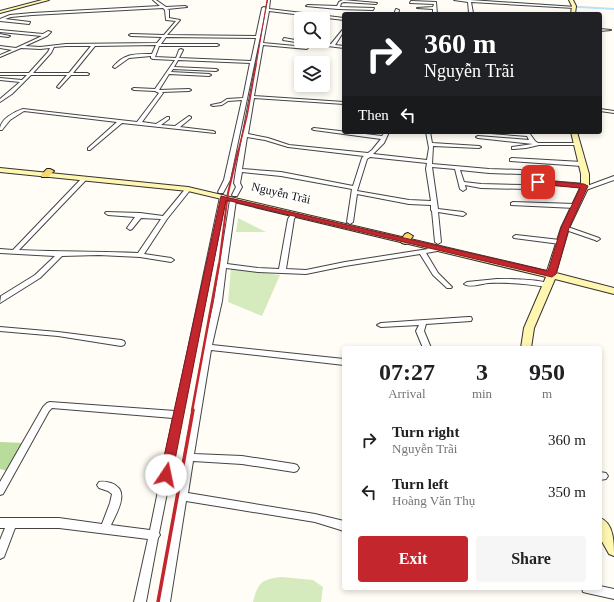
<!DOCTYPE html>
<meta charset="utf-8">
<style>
:root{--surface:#fff;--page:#f6f6f6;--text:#202124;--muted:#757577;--accent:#c4262e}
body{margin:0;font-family:Georgia,serif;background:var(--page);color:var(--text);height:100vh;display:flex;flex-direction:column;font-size:15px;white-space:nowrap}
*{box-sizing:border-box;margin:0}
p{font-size:13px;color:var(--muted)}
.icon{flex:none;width:22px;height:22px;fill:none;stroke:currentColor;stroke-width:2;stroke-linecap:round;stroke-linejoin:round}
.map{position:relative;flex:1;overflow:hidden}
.details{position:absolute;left:342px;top:346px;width:260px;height:244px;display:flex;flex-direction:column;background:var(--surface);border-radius:4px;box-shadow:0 2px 6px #0003}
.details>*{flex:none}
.banner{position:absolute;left:342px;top:12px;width:260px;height:122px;border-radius:4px;box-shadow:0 2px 6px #0003;background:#202124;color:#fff;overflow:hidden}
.tools{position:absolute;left:294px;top:12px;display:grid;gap:8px}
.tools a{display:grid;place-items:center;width:36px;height:36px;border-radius:4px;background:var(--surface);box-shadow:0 2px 6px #0003;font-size:20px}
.pin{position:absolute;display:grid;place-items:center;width:34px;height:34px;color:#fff;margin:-17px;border-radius:8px;box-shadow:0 2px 6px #0006}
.me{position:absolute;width:44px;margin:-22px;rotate:11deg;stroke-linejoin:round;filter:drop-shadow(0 0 3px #0008)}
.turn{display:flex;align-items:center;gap:14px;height:84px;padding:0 16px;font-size:18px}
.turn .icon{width:52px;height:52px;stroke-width:2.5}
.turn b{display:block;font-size:28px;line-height:34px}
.then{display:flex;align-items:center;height:38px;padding:0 16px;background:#0003;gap:8px;font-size:15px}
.eta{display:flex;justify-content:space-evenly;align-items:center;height:68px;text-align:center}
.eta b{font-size:24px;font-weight:800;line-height:28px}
.button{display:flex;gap:8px;margin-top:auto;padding:8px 16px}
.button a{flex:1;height:46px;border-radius:4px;background:var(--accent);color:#fff;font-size:16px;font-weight:800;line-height:46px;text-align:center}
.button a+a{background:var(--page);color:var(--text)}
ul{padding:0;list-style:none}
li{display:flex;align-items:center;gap:12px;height:52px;padding:0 16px}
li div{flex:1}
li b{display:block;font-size:15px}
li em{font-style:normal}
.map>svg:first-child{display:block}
.green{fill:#d5ebbd}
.forest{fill:#b9dc9c}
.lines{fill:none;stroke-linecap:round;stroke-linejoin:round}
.canal{fill:#b9e0f7;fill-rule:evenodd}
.street-casing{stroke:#444;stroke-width:2}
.secondary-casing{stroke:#333;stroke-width:2}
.primary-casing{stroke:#222;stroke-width:2}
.street{fill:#fff;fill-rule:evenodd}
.secondary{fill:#fff6b0;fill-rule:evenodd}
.primary{fill:#f9d66b;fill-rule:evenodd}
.rail-far4{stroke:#c4262e;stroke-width:1}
.rail-far3{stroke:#c4262e;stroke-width:1.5}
.rail-far2{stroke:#c4262e;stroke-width:2}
.rail-far1{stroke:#c4262e;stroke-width:2.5}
.rail{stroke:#c4262e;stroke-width:3.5}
.route{fill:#c4262e;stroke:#7f191e}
.labels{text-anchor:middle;stroke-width:4;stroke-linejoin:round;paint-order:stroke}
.street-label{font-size:12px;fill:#111;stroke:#fff}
</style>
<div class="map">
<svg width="614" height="602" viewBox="0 0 614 602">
<rect width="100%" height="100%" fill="#fffdf5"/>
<g class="green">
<polygon points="238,218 266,232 236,232"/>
<polygon points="231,269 280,275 262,316 228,302"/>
<path d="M282,577L313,580L323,587L321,602H253C258,582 262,579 282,577Z"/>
</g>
<polygon class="forest" points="0,442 25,443 11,472 0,469"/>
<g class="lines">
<polygon class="canal" points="496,1 614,8 614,10 497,3"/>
<g class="street-casing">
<g id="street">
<path d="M153,0H156L166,7L185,6L187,7L167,9L169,10V18L180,20L167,35L256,36L262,8L264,7L266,8L230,180L223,193H219L218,192L224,180L242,100L228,101L222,105L213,106L211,105L221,103L227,99L243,98L250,63L178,60L174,67L216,69L218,70L216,71L173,69L171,72L209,74L211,75L209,76L169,74L159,90L189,89L191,90L189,91L162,92L163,93L142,122L156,124L167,117H169V119L161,125L175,126L189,116L191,117V118L180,127L213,131L215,132V133L122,123L90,150H88V148L117,122L24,111L10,120L2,130H0C0,119 14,112 23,109L137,122L159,93L155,91L134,90L132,89L134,88L155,89L175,60L153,59L151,58V56L129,58L115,68L113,67C125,53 135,54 152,54L156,45L95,46L73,73H87L89,74L88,75H71L59,88L57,87L67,75H31L12,94L0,102V99L20,82L0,80V78L22,80L27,75H0V73H29L48,52L50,48L40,49L21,48L0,57V55L12,50L0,48V46L16,48L42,36L0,32V30L43,34L48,31L51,32L47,36L25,46L40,47L66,44L157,43L162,37L131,36L129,35L131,34L164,35L176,21L166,20L165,10L163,8L32,15L11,17L5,19L30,22L29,24L0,21V19L10,15L32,13L160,6ZM166,37L256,38L251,61L179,58L183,50L181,49L179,50L176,58L155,57L159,46H217L219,45L217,44H161ZM66,46H91L69,73H33L51,53L54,47Z"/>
<path d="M268,0H270L269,9L344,18V20L269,11L263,43L306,47L308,44L283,40L284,38L301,41H313L312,42L331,44L344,28V31L335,45L344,46V48L311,44L307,49L263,45L254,96L344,102V104L254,98L248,134L268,138L289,145L368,153L372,150L381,139L314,130L312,129L314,128L382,136L385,132H389L384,143L373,154L427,160L429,148L426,132H430L432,143L479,146L481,147L479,148L433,146L432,164L489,169L521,170L524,172L521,174L489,173L460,170L464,182L481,184L524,185L522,181L525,179L585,184L587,186L614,176V180L583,191L580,189L582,187L528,183L530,187L527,189L481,188L465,185L466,189L463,191L460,189L455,169L432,167L438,209L463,212L466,214L463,216L438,212L441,242L438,244L435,242L432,211L431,210V205L409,204L357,194L353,222L350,224L347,222L352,189L281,176L242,172L240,183L242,187L237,196H233L232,195L236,187L234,183L236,170ZM247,137L265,140L288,147L364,156L362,158L353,186L281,172L242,169ZM370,157L427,163L426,169L431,201L409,200L357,191L367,159Z"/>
<polygon points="343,0 377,3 376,4 344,2 341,3 340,7 374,8 373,10 338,9 306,6 308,5 337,6 339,2"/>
<polygon points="454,0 470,0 576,7 574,8 471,2 473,13 471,14 469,13 468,2"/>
<polygon points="411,1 436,2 437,14 433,14 433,9 417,8 433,7 434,4 410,3"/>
<polygon points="396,9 399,10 398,14 394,14"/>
<polygon points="300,29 301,29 301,31 298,30"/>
<polygon points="600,29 611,30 600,31"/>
<polygon points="0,34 10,36 8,37 0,36"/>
<polygon points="600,109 614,111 614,113 600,111"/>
<polygon points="488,132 528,134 530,134 535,141 538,143 576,143 578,144 576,145 539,145 526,148 514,149 512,149 512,147 533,144 478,138 476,137 478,136 529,140 527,136 490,133"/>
<polygon points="512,158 582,162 585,164 582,166 510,161 510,159"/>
<path d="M84,177L86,178V180L19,250C59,252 99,251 138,253L161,219L141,218L132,229L130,230L127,228L135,217L108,215L105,213L106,212L140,213L163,216L186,188L188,187L191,189L167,219L144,254L171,258L174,260L171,262L140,257L99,255L62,256L40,278L0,303L1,296L35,275L55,256L0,253V249L13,250L82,178Z"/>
<path d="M223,195L226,197L159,533L160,535L158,538L146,602H134L148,539L59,528H15L4,557L0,559V540L5,528H0V518H59L102,524L110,503L112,494L108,491L99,488L97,485L99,482C103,481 107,482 111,483C131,490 117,512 111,525L150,530L173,418L52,408L49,411L3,494L0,495V482L43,407L47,403L50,402L175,411L220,197Z"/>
<polygon points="233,198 236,200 227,264 258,268 279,269 288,219 292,213 294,212 297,214 294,219 286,269 306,270 345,262 441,247 444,249 443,250 426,253 438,273 452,287 451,288 447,288 433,275 420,254 345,266 306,274 258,272 226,268 222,301 212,345 344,359 344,365 211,350 194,454 242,456 294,464 297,465 299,468 297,471 294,472 242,464 193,461 188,493 315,514 344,521 344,531 315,522 186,501 170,602 158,602 204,347 214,301 230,200"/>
<polygon points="513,202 575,204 578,206 575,208 511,205 511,203"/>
<polygon points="565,226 599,238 600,239 597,241 595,240 563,229 562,228"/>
<polygon points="516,235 560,240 563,242 560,244 514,238 513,237 514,236"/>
<path d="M497,279C509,279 543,279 551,285L548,287C528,284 508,282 488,283C481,284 469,288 464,284L467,282Z"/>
<polygon points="468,317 471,317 472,319 471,321 426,324 424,331 431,348 423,348 416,331 419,325 381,327 377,325 381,323"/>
<polygon points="0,327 58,332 121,340 124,341 125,343 124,345 121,346 58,336 0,331"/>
<polygon points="600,472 606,473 608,476 606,479 600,480"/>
<polygon points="600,586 614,589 614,599 587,593 583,592 582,588 600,588"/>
</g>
</g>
<g class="secondary-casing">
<g id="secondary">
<polygon points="42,0 49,0 0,13 0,11"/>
<polygon points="569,0 573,0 576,6 575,14 571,14 572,6"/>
<polygon points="571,132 577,132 589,174 589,186 569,228 556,273 614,288 614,294 555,279 534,328 531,348 521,348 524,328 546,277 188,191 0,172 0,168 188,187 547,271 561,228 581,186 581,174"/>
<path d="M600,518C614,523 614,543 614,556L609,554L600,538Z"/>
</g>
</g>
<g class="primary-casing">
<g id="primary">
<polygon points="47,169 50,169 54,171 48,177 42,177 41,175"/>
<polygon points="408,233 413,236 408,243 405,244 402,243 400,241 405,234"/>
</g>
</g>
<use href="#street" class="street"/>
<use href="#secondary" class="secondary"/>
<use href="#primary" class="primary"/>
<polyline class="rail-far4" points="256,66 267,0"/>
<polyline class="rail-far3" points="238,152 247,116 256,65"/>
<polyline class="rail-far2" points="219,265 228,193 238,151"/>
<polyline class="rail-far1" points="192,411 219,264"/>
<polyline class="rail" points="158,602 193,410"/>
</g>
<polygon class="route" points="536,180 584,184 588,186 569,228 556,274 552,277 226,200 172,475 171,478 166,480 162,478 160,475 221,196 548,271 561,228 580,188 538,184 535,182"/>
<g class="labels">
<g class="street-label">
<text transform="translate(281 193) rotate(13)" y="4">Nguyễn Trãi</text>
</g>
</g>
</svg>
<div class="tools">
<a><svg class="icon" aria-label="search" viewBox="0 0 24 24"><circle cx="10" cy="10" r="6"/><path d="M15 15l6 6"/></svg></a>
<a><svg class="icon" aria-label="layers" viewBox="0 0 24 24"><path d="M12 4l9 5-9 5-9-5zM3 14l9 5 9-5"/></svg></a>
</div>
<div class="pin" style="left:538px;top:182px;background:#d93025"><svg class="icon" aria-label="arrive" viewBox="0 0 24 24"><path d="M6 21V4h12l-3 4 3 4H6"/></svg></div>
<svg class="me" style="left:166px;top:475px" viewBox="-20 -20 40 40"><circle r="19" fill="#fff"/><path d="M0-13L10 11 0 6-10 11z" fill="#c4262e"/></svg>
<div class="banner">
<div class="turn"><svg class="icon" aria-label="right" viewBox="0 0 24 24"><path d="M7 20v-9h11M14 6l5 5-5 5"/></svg><div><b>360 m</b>Nguyễn Trãi</div></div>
<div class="then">Then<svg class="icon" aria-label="left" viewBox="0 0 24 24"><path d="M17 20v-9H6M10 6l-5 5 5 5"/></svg></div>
</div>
<section class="details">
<div class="eta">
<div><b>07:27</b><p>Arrival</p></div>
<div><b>3</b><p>min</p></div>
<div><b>950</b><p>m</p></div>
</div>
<ul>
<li><svg class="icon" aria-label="right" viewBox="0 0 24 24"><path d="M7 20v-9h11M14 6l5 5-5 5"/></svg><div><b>Turn right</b><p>Nguyễn Trãi</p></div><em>360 m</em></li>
<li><svg class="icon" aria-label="left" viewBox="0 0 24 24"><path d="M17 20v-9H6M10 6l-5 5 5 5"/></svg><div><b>Turn left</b><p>Hoàng Văn Thụ</p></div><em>350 m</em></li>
</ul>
<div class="button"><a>Exit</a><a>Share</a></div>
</section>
</div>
